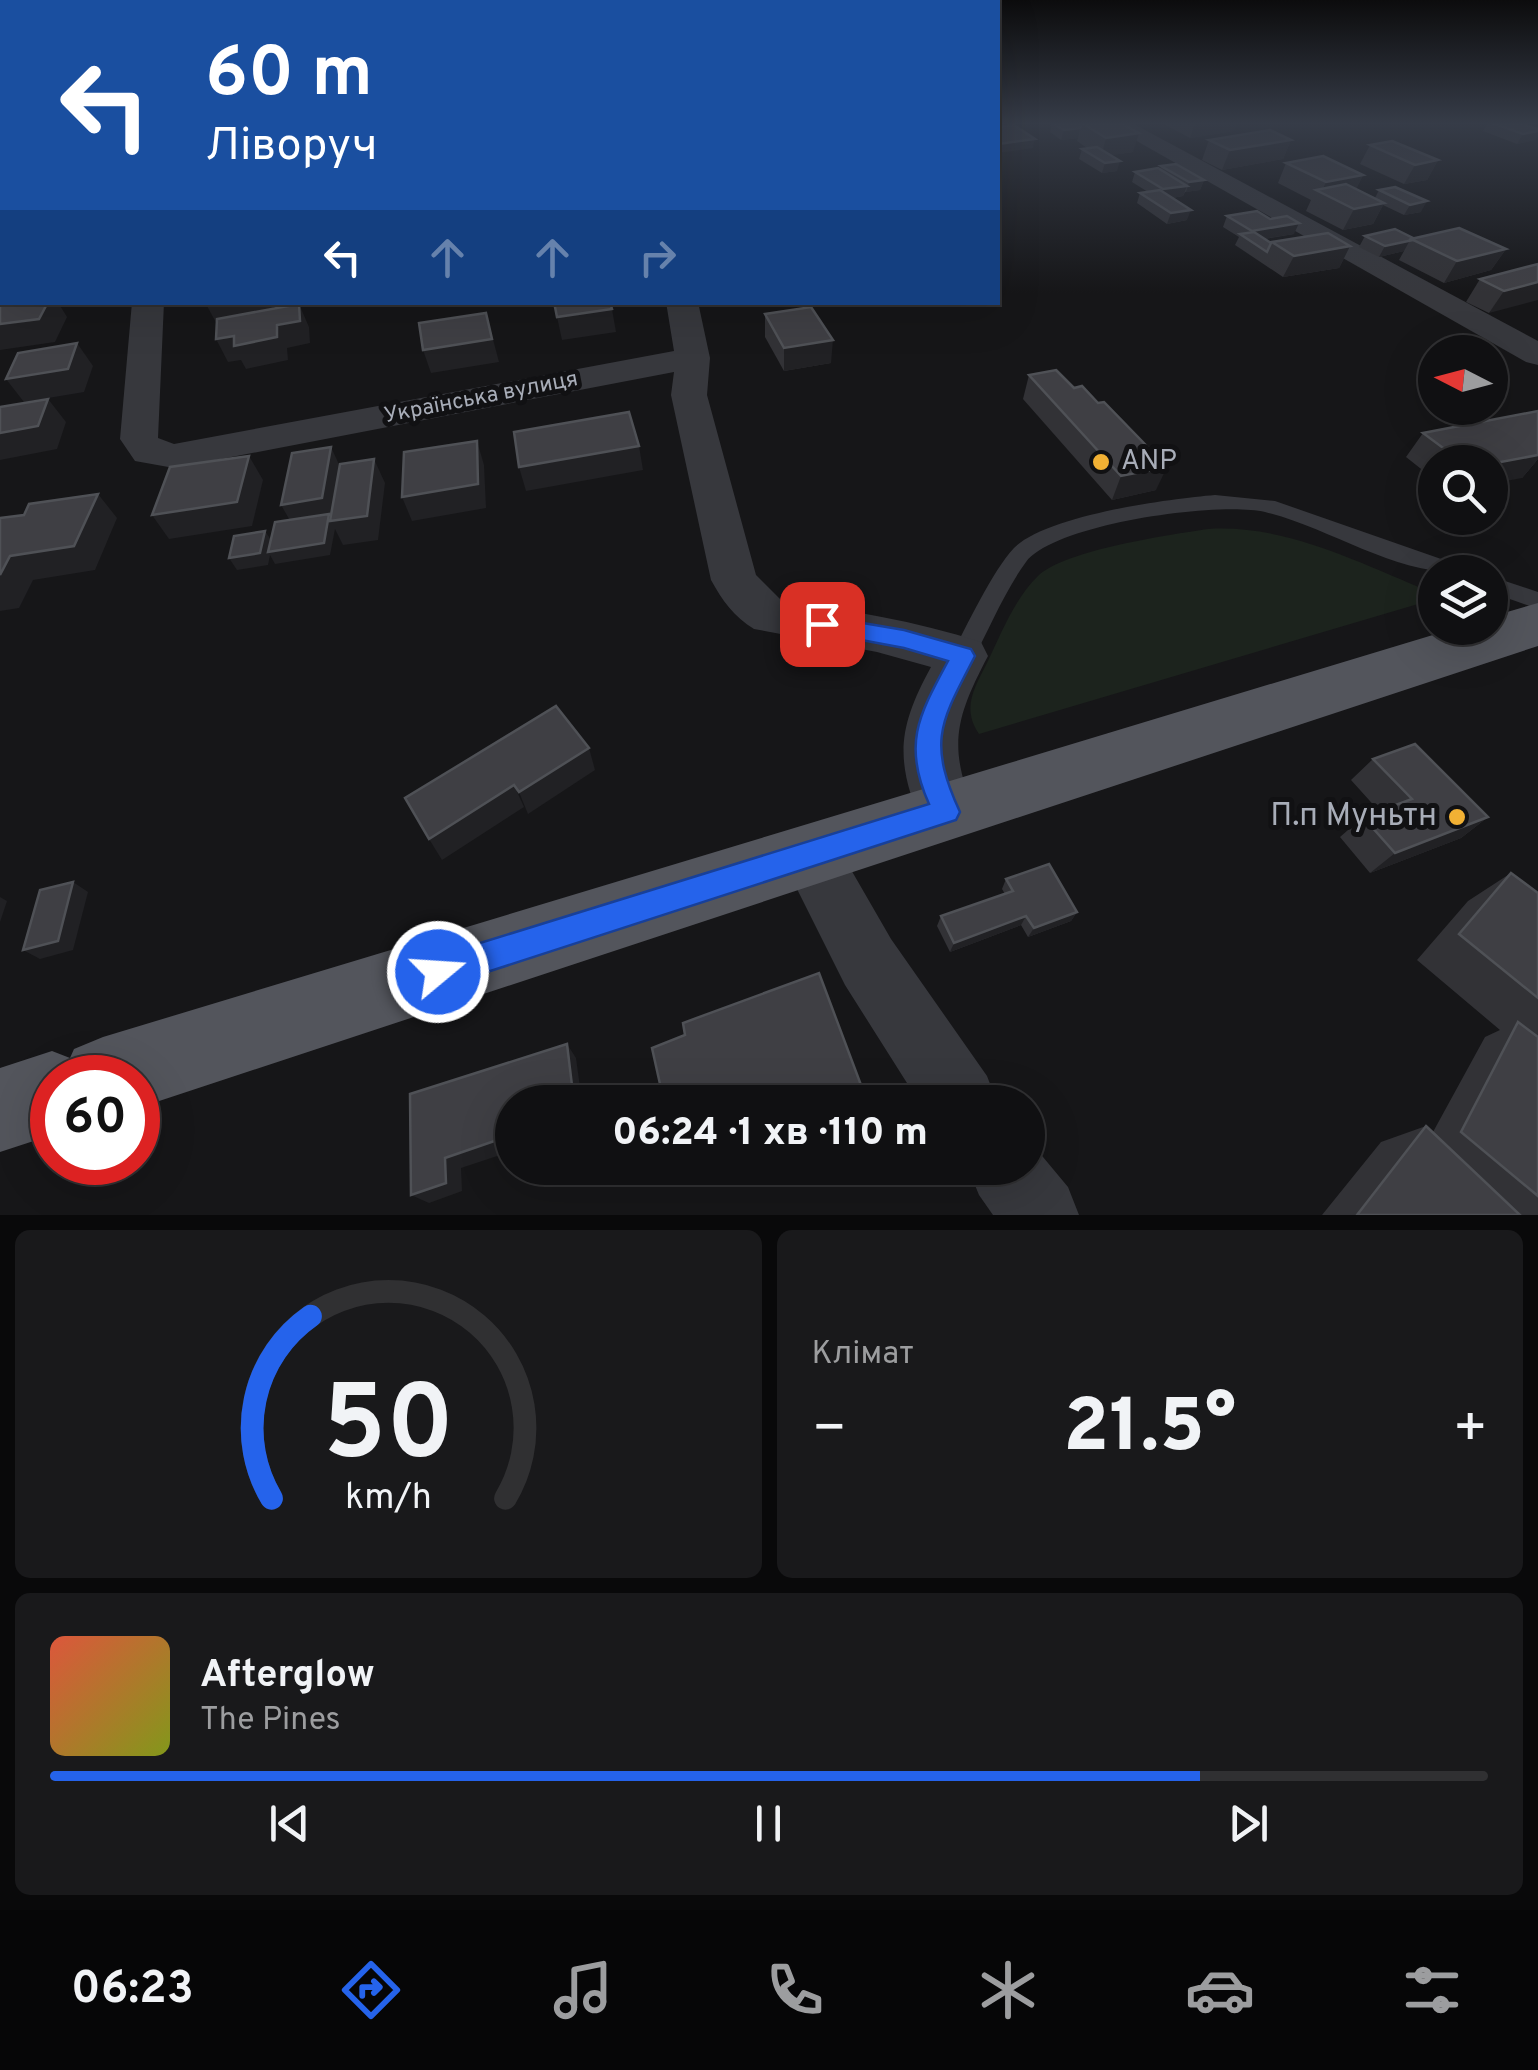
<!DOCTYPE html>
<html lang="uk">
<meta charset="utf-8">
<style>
body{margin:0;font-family:Overpass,sans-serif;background:#19191b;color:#f1f3f6;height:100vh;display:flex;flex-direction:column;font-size:38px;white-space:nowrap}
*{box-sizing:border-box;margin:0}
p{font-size:32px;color:#9c9d9f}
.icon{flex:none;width:55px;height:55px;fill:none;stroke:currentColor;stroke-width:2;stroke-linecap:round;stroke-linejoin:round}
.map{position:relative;height:1215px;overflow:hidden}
.panel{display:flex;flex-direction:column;gap:15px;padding:15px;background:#09090a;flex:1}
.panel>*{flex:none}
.banner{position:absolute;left:0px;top:0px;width:1000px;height:305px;box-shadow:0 10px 40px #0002,0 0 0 2px #303032;background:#1a4fa0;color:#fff;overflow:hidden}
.needle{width:65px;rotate:276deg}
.tools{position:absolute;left:1418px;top:335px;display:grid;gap:20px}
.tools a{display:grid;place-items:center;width:90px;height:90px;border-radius:50%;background:#101012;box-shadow:0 10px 40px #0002,0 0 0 2px #303032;font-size:50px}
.speed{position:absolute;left:30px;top:1055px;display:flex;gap:20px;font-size:50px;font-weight:700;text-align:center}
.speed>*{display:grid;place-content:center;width:130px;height:130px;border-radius:50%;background:#101012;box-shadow:0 10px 40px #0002,0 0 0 2px #303032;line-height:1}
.speed .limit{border:15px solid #d22;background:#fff;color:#111}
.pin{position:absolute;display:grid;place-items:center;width:85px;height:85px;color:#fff;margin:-42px;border-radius:20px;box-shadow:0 5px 15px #0006}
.me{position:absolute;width:110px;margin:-55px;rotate:72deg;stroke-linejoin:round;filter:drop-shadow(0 0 8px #0008)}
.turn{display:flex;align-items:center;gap:35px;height:210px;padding:0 40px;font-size:45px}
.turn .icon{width:130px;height:130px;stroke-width:2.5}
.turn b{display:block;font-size:70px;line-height:85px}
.lanes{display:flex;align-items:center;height:95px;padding:0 40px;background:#0003;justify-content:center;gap:50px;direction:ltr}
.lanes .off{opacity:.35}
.big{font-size:75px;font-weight:800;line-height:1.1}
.panel .tile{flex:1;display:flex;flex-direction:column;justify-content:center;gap:15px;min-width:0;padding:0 35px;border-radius:15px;background:#19191b}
.panel .dial{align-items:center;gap:0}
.dial svg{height:260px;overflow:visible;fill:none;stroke:#303032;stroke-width:7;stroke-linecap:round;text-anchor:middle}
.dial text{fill:#f1f3f6;stroke:none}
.song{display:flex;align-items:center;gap:30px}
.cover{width:120px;height:120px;border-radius:15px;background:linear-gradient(135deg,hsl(10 70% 55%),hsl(70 70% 35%))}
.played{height:10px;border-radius:5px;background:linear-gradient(90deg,#2563eb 80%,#303032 80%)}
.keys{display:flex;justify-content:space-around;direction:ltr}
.heat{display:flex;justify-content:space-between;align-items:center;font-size:55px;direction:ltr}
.panel .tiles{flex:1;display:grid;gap:15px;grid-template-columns:1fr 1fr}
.tile:last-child{grid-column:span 2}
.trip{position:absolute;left:495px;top:1085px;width:550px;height:100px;border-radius:50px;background:#101012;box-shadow:0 10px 40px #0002,0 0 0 2px #303032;font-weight:800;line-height:100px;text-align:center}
.menu{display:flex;height:160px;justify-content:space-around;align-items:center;background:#060607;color:#9c9d9f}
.menu .icon{width:70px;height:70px}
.menu .current{color:#2563eb}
.menu b{font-size:45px;color:#f1f3f6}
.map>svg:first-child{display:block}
.green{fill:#1c231d}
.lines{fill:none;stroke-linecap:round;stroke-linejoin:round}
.lane{fill:#37383d;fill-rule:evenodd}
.street{fill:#37383d;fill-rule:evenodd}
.primary{fill:#53555c;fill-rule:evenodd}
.wall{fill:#323236}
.shaded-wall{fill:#212124}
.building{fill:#3f3f44;stroke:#4f5156;stroke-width:2.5}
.route{fill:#2563eb;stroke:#184099;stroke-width:2.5}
.poi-dot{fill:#f2b134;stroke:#111113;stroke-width:4}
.labels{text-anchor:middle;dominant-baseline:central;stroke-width:10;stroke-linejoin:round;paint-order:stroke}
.far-street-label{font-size:22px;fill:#a8adb8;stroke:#111113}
.poi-label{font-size:28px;fill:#a8adb8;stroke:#111113;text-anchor:start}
.near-poi-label{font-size:32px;fill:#a8adb8;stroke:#111113;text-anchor:end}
</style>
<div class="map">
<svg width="1538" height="1215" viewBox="0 0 1538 1215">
<rect width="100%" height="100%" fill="#161618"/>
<!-- green -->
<path class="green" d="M1208,529C1286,524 1359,563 1429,591L1435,594V599L979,734C961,708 975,687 987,663C1001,634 1015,598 1038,576C1065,550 1168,535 1208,529Z"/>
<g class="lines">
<!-- lane -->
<g class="lane">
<path d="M1215,495L1275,501L1464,567L1467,572C1398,577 1331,528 1265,512C1218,501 1054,524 1026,562C1004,592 989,630 971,663H955L951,656C966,627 993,570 1014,548C1047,515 1168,499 1215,495Z"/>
<polygon points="1490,576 1538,592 1538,609 1490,592"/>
</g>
<!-- street -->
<g class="street">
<polygon points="1105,123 1132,123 1538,341 1538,365 1526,362"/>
<path d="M132,302H164L158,438L174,444L674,351L666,302H698L710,358L707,395L756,575L781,600C849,610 915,621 981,642L988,656C956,717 947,746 975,812L967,831L946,838L925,831C895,763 896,731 931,667L877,652L754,629C734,617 722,600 711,580L671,395L674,372L174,468L135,461L120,439Z"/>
<polygon points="810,827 831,835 891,939 987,1076 997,1102 919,1102 845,985 780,855 789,835"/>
<polygon points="1028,1139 1068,1187 1079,1215 993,1215 979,1195 968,1168 1028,1168"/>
</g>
<!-- primary -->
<polygon class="primary" points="1538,603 1538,646 138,1108 138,1078 52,1078 52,1135 0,1152 0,1068 52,1051 70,1058 74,1049 103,1037 1456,628 1490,628 1490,617"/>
</g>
<!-- wall -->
<g class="wall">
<polygon points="1052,123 1120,123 1133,152 1111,155 1117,171 1102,173 1079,159 1082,149 1087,148 1077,141 1078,138 1061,140 1050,132"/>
<polygon points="1162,123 1237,123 1234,131 1190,138"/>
<polygon points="1488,123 1519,123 1538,129 1538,136 1535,140 1517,144 1483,131"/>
<polygon points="1209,140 1291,140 1283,159 1222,170 1202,160"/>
<polygon points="1370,145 1438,160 1427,180 1404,184 1360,164"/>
<polygon points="1286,163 1363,175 1356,189 1375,198 1379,190 1395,187 1421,212 1404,215 1383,205 1373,224 1343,230 1306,211 1311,200 1278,183"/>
<polygon points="1161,166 1204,180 1200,190 1185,192 1183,196 1172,198 1187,220 1167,224 1137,203 1140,193 1148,192 1132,182 1135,172 1160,169"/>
<polygon points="1227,216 1294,234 1264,239 1271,243 1272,242 1350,246 1339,268 1283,277 1235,245 1239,237 1223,227"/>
<polygon points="1365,236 1413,238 1506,249 1491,270 1444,283 1399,260 1404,251 1379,257 1359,247"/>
<polygon points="1538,264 1489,313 1466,302 1480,279"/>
<polygon points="765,314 831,363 784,371 765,337"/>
<polygon points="1029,375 1156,490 1112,500 1023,399"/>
<polygon points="1538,411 1538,459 1522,478 1490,462 1435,462 1435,480 1406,457 1423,433"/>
<polygon points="1373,759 1488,817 1461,838 1370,873 1340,837 1363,817 1379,811 1351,780"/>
<polygon points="1511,873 1538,893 1538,1215 1322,1215 1381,1142 1426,1126 1433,1132 1485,1037 1500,1030 1417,960 1468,901"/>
<polygon points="1006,879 1077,912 1071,921 1028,937 1021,925 950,952 937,926 941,916 1005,894 1002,889"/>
</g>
<!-- shaded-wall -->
<g class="shaded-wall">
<polygon points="1195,123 1237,123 1234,131 1190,138"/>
<polygon points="1080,128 1078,138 1061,140 1064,130"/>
<polygon points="1538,131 1538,136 1535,140 1517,144 1523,134"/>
<polygon points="1139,133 1133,152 1101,157 1106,138"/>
<polygon points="1035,139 1033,148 998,153 998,144"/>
<polygon points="1291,140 1283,159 1222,170 1230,150"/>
<polygon points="1438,160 1427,180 1404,184 1415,165"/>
<polygon points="1120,161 1117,171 1102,173 1105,163"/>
<polygon points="1363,175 1353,195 1321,193 1326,182"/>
<polygon points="1204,180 1200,190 1186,192 1189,182"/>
<polygon points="1187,186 1183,196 1160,200 1163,189"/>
<polygon points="1427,201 1421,212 1404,215 1410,205"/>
<polygon points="1384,203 1373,224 1343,230 1354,209"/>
<polygon points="1191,210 1187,220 1167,224 1171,213"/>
<polygon points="1299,223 1294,234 1250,241 1248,240 1252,231"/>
<polygon points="1410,240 1404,251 1379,257 1385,246"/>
<polygon points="1350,246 1339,268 1283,277 1294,256"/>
<polygon points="1506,249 1491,270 1444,283 1457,261"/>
<polygon points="1538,282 1538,300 1489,313 1504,291"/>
<polygon points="48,302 74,302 59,304 67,317 55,342 0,350 0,324"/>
<polygon points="224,302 273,302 273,318 219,328 207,306"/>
<polygon points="299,304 309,327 310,343 287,348 288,360 246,369 241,360 228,362 216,339 277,325"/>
<polygon points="612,309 616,332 562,340 557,317"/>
<polygon points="486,313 499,362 431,373 423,350"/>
<polygon points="833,340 831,363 784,371 784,348"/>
<polygon points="77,343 93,366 84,392 24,402 6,379"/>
<polygon points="48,399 66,422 57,449 0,460 0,433"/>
<polygon points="477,441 484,465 486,508 412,521 402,497"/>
<polygon points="639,446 643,470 526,491 519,467"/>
<polygon points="331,447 342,471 374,459 385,483 378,540 343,545 335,529 330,555 275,564 270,555 268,565 237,570 229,558 265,531 273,543 295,529 281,505"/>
<polygon points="1538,455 1538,459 1522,478 1490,484 1490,464"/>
<polygon points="249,456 263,480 252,526 169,539 152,515"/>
<polygon points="1167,467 1156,490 1112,500 1121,476"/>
<polygon points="98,494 117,518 95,570 33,580 19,608 0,611 0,575 10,556"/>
<polygon points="589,748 595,770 528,814 519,792"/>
<polygon points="514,785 524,807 442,860 429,839"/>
<polygon points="1488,817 1461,838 1370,873 1395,853"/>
<polygon points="73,882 88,892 73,950 40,959 23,950"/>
<polygon points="0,897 7,901 0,922"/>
<polygon points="1077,912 1071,921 1028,937 1034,928"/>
<polygon points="1026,916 1021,925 950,952 954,943"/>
<polygon points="567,1044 576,1058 582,1102 574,1102"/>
<polygon points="861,1085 855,1102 817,1102"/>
<polygon points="512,1135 512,1151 461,1168 462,1191 429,1203 411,1195 445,1158"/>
<polygon points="681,1168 698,1168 683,1173"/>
</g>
<!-- building -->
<g class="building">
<polygon points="1052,123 1082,123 1080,128 1064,130"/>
<polygon points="1082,123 1120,123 1139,133 1106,138"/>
<polygon points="1492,123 1519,123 1538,129 1538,131 1523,134"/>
<polygon points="1014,125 1035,139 998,144 998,127"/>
<polygon points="1270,130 1291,140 1230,150 1209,140"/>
<polygon points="1392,141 1438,160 1415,165 1370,145"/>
<polygon points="1097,147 1120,161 1105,163 1082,149"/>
<polygon points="1323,156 1363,175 1326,182 1286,163"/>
<polygon points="1176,164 1204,180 1189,182 1161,166"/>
<polygon points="1158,168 1187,186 1163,189 1135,172"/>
<polygon points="1346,184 1384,203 1354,209 1316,190"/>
<polygon points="1395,187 1427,201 1410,205 1379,190"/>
<polygon points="1160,190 1191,210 1171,213 1140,193"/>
<polygon points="1257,211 1270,219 1287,216 1299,223 1252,231 1227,216"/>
<polygon points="1459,228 1506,249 1457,261 1411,239"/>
<polygon points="1395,229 1413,238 1411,239 1413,240 1385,246 1365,236"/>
<polygon points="1254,232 1271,243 1267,252 1240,234"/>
<polygon points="1328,233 1350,246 1294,256 1272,242"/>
<polygon points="1538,264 1538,282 1504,291 1480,279"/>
<polygon points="0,301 2,301 2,302 48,302 39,319 0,324"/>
<polygon points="554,302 610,302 612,309 557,317"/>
<polygon points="299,304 300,321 277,325 277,337 234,346 234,336 216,339 217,319"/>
<polygon points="811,307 833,340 784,348 765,314"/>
<polygon points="486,313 492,339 423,350 419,323"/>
<polygon points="77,343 68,369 6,379 18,353"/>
<polygon points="1056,370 1074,388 1082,386 1098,403 1104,402 1167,467 1121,476 1029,375"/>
<polygon points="48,399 38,426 0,433 0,407"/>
<polygon points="1538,411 1538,455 1490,464 1490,462 1462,462 1423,433"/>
<polygon points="629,412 639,446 519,467 514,432"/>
<polygon points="477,441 478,484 402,497 404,452"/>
<polygon points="331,447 322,498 281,505 292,453"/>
<polygon points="249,456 237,502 152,515 170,467"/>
<polygon points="374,459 367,516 330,521 340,464"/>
<polygon points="98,494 74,546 10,556 0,575 0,518 24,515 29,504"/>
<polygon points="329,514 324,543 268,552 275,522"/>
<polygon points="265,531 260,553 229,558 234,536"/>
<polygon points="556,706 589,748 519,792 514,785 429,839 405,798"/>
<polygon points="1415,744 1488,817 1395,853 1363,817 1412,799 1373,759"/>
<polygon points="1049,864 1077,912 1034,928 1026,916 954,943 941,916 1013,891 1006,879"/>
<polygon points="1511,873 1538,893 1538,998 1459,934"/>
<polygon points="73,882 58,941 23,950 40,890"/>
<polygon points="819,973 861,1085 817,1102 664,1102 652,1048 685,1035 683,1023"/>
<polygon points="1518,1022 1538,1037 1538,1196 1461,1132"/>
<polygon points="567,1044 574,1102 512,1102 512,1135 445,1158 446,1183 411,1195 410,1094"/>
<polygon points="1426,1126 1520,1215 1357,1215"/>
</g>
<!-- sky -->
<linearGradient id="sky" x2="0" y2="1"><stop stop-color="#0c0c0d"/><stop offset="0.42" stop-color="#363c48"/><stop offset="1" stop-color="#363c48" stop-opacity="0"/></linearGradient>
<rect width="1538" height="293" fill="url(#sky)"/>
<!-- route -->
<path class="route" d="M822,616L904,630L971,649L975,656C941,722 927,740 960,812L956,820L438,988L427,983L422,972L427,961L438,956L929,804C902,744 919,715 948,661L904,648L813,631L810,624Z"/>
<!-- markers -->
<g class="poi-dot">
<circle cx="1101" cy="462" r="10"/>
<circle cx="1457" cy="817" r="10"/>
</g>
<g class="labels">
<!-- far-street labels -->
<g class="far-street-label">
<text transform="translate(481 398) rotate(-11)">Українська вулиця</text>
</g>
<!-- poi labels -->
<g class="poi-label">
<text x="1121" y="462">ANP</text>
</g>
<!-- near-poi labels -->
<g class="near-poi-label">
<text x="1437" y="817">П.п Муньтн</text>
</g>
</g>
</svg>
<div class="tools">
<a><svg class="needle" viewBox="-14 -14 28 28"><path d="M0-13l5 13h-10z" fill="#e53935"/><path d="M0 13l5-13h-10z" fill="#9c9d9f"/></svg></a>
<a><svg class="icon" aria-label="search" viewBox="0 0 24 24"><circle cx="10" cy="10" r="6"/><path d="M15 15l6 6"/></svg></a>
<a><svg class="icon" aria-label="layers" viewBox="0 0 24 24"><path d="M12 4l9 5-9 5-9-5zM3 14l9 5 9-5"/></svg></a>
</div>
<div class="speed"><div class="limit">60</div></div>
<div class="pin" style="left:822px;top:624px;background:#d93025"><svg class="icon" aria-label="arrive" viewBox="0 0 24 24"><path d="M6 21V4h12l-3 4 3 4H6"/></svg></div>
<svg class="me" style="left:438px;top:972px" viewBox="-20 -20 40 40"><circle r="17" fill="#2563eb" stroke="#fff" stroke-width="3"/><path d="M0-11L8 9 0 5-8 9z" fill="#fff"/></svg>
<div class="trip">06:24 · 1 хв · 110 m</div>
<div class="banner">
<div class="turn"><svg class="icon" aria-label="left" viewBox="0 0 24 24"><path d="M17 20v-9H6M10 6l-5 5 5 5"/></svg><div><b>60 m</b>Ліворуч</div></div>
<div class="lanes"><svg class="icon" aria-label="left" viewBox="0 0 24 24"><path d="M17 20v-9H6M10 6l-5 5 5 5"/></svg><svg class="icon off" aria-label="ahead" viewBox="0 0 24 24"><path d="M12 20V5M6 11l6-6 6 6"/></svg><svg class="icon off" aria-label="ahead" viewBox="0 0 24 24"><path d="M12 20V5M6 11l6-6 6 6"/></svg><svg class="icon off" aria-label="right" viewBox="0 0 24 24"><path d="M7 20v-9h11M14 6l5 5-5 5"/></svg></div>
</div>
</div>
<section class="panel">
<div class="tiles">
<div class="tile dial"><svg viewBox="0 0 100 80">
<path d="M14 69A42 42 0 1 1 86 69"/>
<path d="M14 69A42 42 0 0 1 26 13" stroke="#2563eb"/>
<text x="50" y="56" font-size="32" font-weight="700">50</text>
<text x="50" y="72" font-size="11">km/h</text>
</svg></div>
<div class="tile"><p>Клімат</p>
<div class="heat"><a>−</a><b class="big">21.5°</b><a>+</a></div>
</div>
<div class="tile">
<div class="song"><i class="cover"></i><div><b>Afterglow</b><p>The Pines</p></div></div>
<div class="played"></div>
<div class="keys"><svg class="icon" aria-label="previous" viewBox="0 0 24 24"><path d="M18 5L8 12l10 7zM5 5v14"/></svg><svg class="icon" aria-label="pause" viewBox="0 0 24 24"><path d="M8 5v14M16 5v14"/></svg><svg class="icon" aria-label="next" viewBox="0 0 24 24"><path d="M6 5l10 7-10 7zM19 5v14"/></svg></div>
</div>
</div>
</section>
<nav class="menu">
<b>06:23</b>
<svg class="icon current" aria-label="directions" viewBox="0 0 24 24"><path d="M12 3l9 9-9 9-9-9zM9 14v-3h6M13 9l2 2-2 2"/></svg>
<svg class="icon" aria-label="music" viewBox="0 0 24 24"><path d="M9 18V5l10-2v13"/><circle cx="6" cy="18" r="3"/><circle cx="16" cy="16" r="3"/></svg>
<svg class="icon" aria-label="phone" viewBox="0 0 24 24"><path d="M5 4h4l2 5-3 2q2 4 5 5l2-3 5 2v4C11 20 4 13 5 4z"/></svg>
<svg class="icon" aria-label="climate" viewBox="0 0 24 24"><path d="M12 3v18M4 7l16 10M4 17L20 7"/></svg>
<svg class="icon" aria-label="car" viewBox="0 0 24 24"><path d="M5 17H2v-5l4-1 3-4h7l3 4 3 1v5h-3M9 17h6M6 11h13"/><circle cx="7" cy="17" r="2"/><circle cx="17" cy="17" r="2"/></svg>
<svg class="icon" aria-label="filters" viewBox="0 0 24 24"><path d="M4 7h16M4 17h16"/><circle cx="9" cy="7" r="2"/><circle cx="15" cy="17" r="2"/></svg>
</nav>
